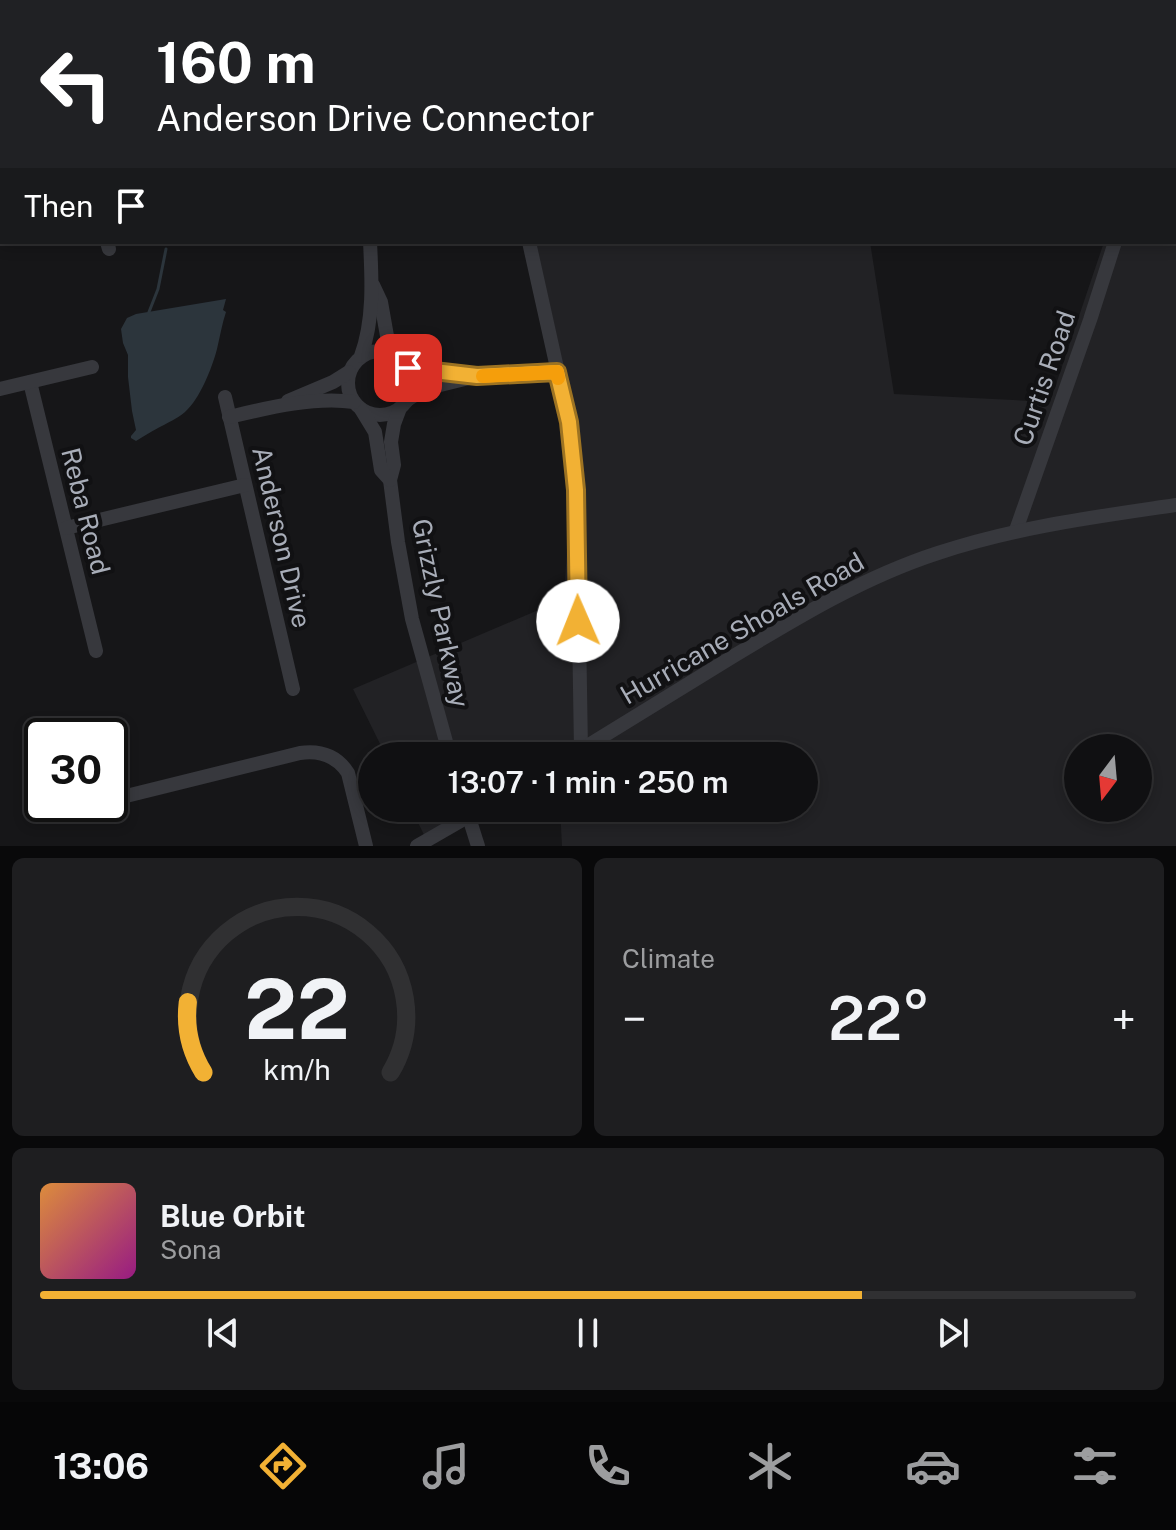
<!DOCTYPE html>
<meta charset="utf-8">
<style>
body{margin:0;font-family:"Public Sans",sans-serif;background:#1e1e20;color:#f1f3f6;height:100vh;display:flex;flex-direction:column;font-size:30px;white-space:nowrap}
*{box-sizing:border-box;margin:0}
p{font-size:26px;color:#9c9d9f}
.icon{flex:none;width:44px;height:44px;fill:none;stroke:currentColor;stroke-width:2;stroke-linecap:round;stroke-linejoin:round}
.map{position:relative;height:846px;overflow:hidden}
.sheet{display:flex;flex-direction:column;gap:12px;padding:12px;background:#09090a;flex:1}
.sheet>*{flex:none}
.banner{position:absolute;left:0px;top:0px;width:1176px;height:244px;box-shadow:0 4px 12px #0003,0 0 0 2px #303032;background:#202124;color:#fff;overflow:hidden}
.needle{width:52px;rotate:196deg}
.buttons{position:absolute;left:1064px;top:734px;display:grid;gap:16px}
.buttons a{display:grid;place-items:center;width:88px;height:88px;border-radius:50%;background:#101012;box-shadow:0 4px 12px #0003,0 0 0 2px #303032;font-size:40px}
.speed{position:absolute;left:24px;top:718px;display:flex;gap:16px;font-size:40px;font-weight:700;text-align:center}
.speed>*{display:grid;place-content:center;width:104px;height:104px;border-radius:50%;background:#101012;box-shadow:0 4px 12px #0003,0 0 0 2px #303032;line-height:1}
.speed .limit{border:4px solid #111;border-radius:12px;background:#fff;color:#111}
.pin{position:absolute;display:grid;place-items:center;width:68px;height:68px;color:#fff;margin:-34px;border-radius:16px;box-shadow:0 4px 12px #0006}
.me{position:absolute;width:88px;margin:-44px;rotate:359deg;stroke-linejoin:round;filter:drop-shadow(0 0 6px #0008)}
.turn{display:flex;align-items:center;gap:28px;height:168px;padding:0 24px;font-size:36px}
.turn .icon{width:104px;height:104px;stroke-width:2.5}
.turn b{display:block;font-size:56px;line-height:68px}
.then{display:flex;align-items:center;height:76px;padding:0 24px;background:#0003;gap:16px;font-size:30px}
.big{font-size:60px;font-weight:600;line-height:1.1}
.sheet .tile{flex:1;display:flex;flex-direction:column;justify-content:center;gap:12px;min-width:0;padding:0 28px;border-radius:12px;background:#1e1e20}
.sheet .dial{align-items:center;gap:0}
.dial svg{height:208px;overflow:visible;fill:none;stroke:#303032;stroke-width:7;stroke-linecap:round;text-anchor:middle}
.dial text{fill:#f1f3f6;stroke:none}
.song{display:flex;align-items:center;gap:24px}
.cover{width:96px;height:96px;border-radius:12px;background:linear-gradient(135deg,hsl(30 70% 55%),hsl(310 70% 35%))}
.played{height:8px;border-radius:4px;background:linear-gradient(90deg,#f2b134 75%,#303032 75%)}
.keys{display:flex;justify-content:space-around;direction:ltr}
.heat{display:flex;justify-content:space-between;align-items:center;font-size:44px;direction:ltr}
.sheet .tiles{flex:1;display:grid;gap:12px;grid-template-columns:1fr 1fr}
.tile:last-child{grid-column:span 2}
.trip{position:absolute;left:358px;top:742px;width:460px;height:80px;border-radius:40px;background:#101012;box-shadow:0 4px 12px #0003,0 0 0 2px #303032;font-weight:600;line-height:80px;text-align:center}
.dock{display:flex;height:128px;justify-content:space-around;align-items:center;background:#060607;color:#9c9d9f}
.dock .icon{width:56px;height:56px}
.dock .active{color:#f2b134}
.dock b{font-size:36px;color:#f1f3f6}
.map>svg:first-child{display:block}
.built{fill:#222225;fill-rule:evenodd}
.water{fill:#2c353c}
.lines{fill:none;stroke-linecap:round;stroke-linejoin:round}
.stream{stroke:#2c353c;stroke-width:3}
.minor{stroke:#37383d;stroke-width:14}
.route-casing{stroke:#9d7322;stroke-width:20}
.route{stroke:#f2b134;stroke-width:14}
.slow{stroke:#f59e0b;stroke-width:14}
.labels{text-anchor:middle;dominant-baseline:central;stroke-width:8;stroke-linejoin:round;paint-order:stroke}
.street-label{font-size:26px;fill:#a8adb8;stroke:#111113}
</style>
<div class="map">
<svg width="1176" height="846" viewBox="0 0 1176 846">
<rect width="100%" height="100%" fill="#161618"/>
<!-- built -->
<g class="built">
<path d="M1174,201H1176V846H562L560,808H804V756H386L353,689L564,599L571,482L534,242H870L894,394L1050,402L1104,242H1174ZM1078,748H1138V808H1078Z"/>
<polygon points="411,808 478,808 429,845"/>
</g>
<!-- water -->
<path class="water" d="M226,299L223,310L226,312C222,324 220,336 217,349C212,368 200,399 185,412C177,419 167,423 158,428C150,432 143,437 136,441L131,438V436L136,430L132,411L128,377V355L123,343L121,329L127,318L136,314Z"/>
<g class="lines">
<!-- stream -->
<polyline class="stream" points="149,312 158,289 166,249"/>
<!-- minor -->
<g class="minor">
<polyline points="46,0 46,2"/>
<polyline points="356,0 356,2"/>
<polyline points="73,2 78,0"/>
<polyline points="532,2 533,0"/>
<polyline points="756,2 756,0"/>
<polyline points="840,2 841,0"/>
<polyline points="978,2 978,0"/>
<polyline points="0,18 2,18"/>
<polyline points="1174,70 1176,65"/>
<polyline points="1174,113 1176,113"/>
<polyline points="0,209 2,209"/>
<polyline points="107,242 109,249"/>
<polyline points="529,242 569,422 577,502 581,750"/>
<polyline points="373,285 381,302 387,336 401,358"/>
<circle cx="380" cy="383" r="32"/>
<path d="M361,356C374,320 372,280 370,242"/>
<polyline points="408,368 469,375"/>
<polyline points="30,382 96,651"/>
<polyline points="0,389 92,367"/>
<polyline points="225,397 293,689"/>
<polyline points="407,400 424,389 477,376 557,372"/>
<polyline points="288,401 333,382 349,372"/>
<polyline points="400,408 394,424 391,442 394,465 390,480 398,542 412,619 450,756"/>
<polyline points="361,409 375,432 381,470 390,480"/>
<path d="M229,417C267,408 315,396 354,402"/>
<polyline points="66,528 245,485"/>
<polyline points="1016,530 1090,320 1115,242"/>
<path d="M571,756C625,723 679,690 732,657C798,617 864,577 938,553C1016,527 1095,517 1176,505"/>
<path d="M110,800L300,753C321,750 337,756 348,773L366,846"/>
<polyline points="46,805 66,811 93,804"/>
<polyline points="466,808 478,846"/>
<polyline points="417,846 483,808"/>
</g>
</g>
<g class="lines">
<!-- route casing -->
<g class="route-casing">
<polyline id="route" points="408,368 477,376 557,372 569,422 576,490 578,621"/>
</g>
<!-- route -->
<use href="#route" class="route"/>
<!-- slow -->
<polyline class="slow" points="483,376 557,372 558,378"/>
</g>
<g class="labels">
<!-- street labels -->
<g class="street-label">
<text transform="translate(1044 378) rotate(-71)">Curtis Road</text>
<text transform="translate(86 511) rotate(76)">Reba Road</text>
<text transform="translate(282 537) rotate(77)">Anderson Drive</text>
<text transform="translate(441 613) rotate(78)">Grizzly Parkway</text>
<text transform="translate(742 628) rotate(-30)">Hurricane Shoals Road</text>
</g>
</g>
</svg>
<div class="buttons">
<a><svg class="needle" viewBox="-14 -14 28 28"><path d="M0-13l5 13h-10z" fill="#e53935"/><path d="M0 13l5-13h-10z" fill="#9c9d9f"/></svg></a>
</div>
<div class="speed"><div class="limit">30</div></div>
<div class="pin" style="left:408px;top:368px;background:#d93025"><svg class="icon" aria-label="arrive" viewBox="0 0 24 24"><path d="M6 21V4h12l-3 4 3 4H6"/></svg></div>
<svg class="me" style="left:578px;top:621px" viewBox="-20 -20 40 40"><circle r="19" fill="#fff"/><path d="M0-13L10 11 0 6-10 11z" fill="#f2b134"/></svg>
<div class="trip">13:07 · 1 min · 250 m</div>
<div class="banner">
<div class="turn"><svg class="icon" aria-label="left" viewBox="0 0 24 24"><path d="M17 20v-9H6M10 6l-5 5 5 5"/></svg><div><b>160 m</b>Anderson Drive Connector</div></div>
<div class="then">Then<svg class="icon" aria-label="arrive" viewBox="0 0 24 24"><path d="M6 21V4h12l-3 4 3 4H6"/></svg></div>
</div>
</div>
<section class="sheet">
<div class="tiles">
<div class="tile dial"><svg viewBox="0 0 100 80">
<path d="M14 69A42 42 0 1 1 86 69"/>
<path d="M14 69A42 42 0 0 1 8 42" stroke="#f2b134"/>
<text x="50" y="56" font-size="32" font-weight="700">22</text>
<text x="50" y="72" font-size="11">km/h</text>
</svg></div>
<div class="tile"><p>Climate</p>
<div class="heat"><a>−</a><b class="big">22°</b><a>+</a></div>
</div>
<div class="tile">
<div class="song"><i class="cover"></i><div><b>Blue Orbit</b><p>Sona</p></div></div>
<div class="played"></div>
<div class="keys"><svg class="icon" aria-label="previous" viewBox="0 0 24 24"><path d="M18 5L8 12l10 7zM5 5v14"/></svg><svg class="icon" aria-label="pause" viewBox="0 0 24 24"><path d="M8 5v14M16 5v14"/></svg><svg class="icon" aria-label="next" viewBox="0 0 24 24"><path d="M6 5l10 7-10 7zM19 5v14"/></svg></div>
</div>
</div>
</section>
<nav class="dock">
<b>13:06</b>
<svg class="icon active" aria-label="directions" viewBox="0 0 24 24"><path d="M12 3l9 9-9 9-9-9zM9 14v-3h6M13 9l2 2-2 2"/></svg>
<svg class="icon" aria-label="music" viewBox="0 0 24 24"><path d="M9 18V5l10-2v13"/><circle cx="6" cy="18" r="3"/><circle cx="16" cy="16" r="3"/></svg>
<svg class="icon" aria-label="phone" viewBox="0 0 24 24"><path d="M5 4h4l2 5-3 2q2 4 5 5l2-3 5 2v4C11 20 4 13 5 4z"/></svg>
<svg class="icon" aria-label="climate" viewBox="0 0 24 24"><path d="M12 3v18M4 7l16 10M4 17L20 7"/></svg>
<svg class="icon" aria-label="car" viewBox="0 0 24 24"><path d="M5 17H2v-5l4-1 3-4h7l3 4 3 1v5h-3M9 17h6M6 11h13"/><circle cx="7" cy="17" r="2"/><circle cx="17" cy="17" r="2"/></svg>
<svg class="icon" aria-label="filters" viewBox="0 0 24 24"><path d="M4 7h16M4 17h16"/><circle cx="9" cy="7" r="2"/><circle cx="15" cy="17" r="2"/></svg>
</nav>
